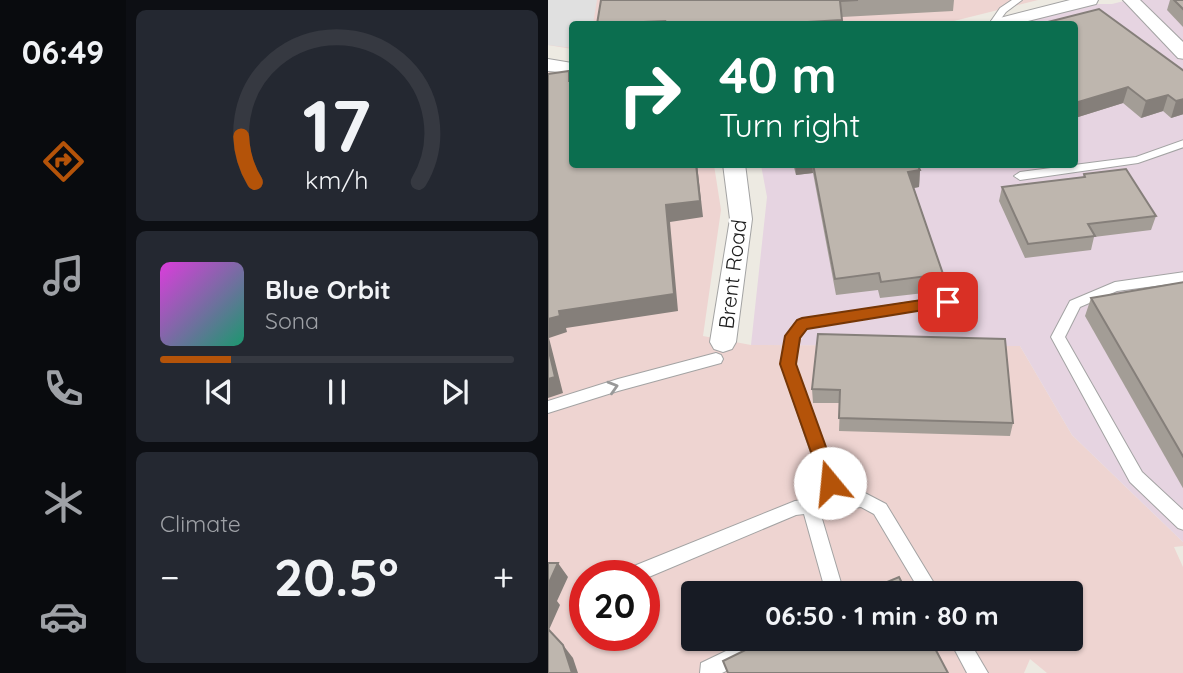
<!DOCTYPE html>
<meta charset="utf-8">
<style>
body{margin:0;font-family:Quicksand,sans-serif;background:#242831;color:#f1f3f6;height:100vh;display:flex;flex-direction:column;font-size:26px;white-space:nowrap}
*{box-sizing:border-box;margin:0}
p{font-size:23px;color:#9ea1a6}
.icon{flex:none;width:38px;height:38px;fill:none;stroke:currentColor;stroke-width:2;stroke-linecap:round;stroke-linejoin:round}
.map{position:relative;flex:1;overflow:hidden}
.drawer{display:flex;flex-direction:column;gap:10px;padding:10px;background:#0d0f14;width:422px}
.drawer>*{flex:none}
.top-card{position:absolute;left:21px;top:21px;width:509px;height:147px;border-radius:7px;box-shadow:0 2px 5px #0004;background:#0b6e4f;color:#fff;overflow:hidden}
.speed{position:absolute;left:21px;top:560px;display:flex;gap:14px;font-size:35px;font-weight:700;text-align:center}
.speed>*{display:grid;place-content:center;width:91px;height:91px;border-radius:50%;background:#171b24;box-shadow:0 2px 5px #0004;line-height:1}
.speed .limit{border:10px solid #d22;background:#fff;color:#111}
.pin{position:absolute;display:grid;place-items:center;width:60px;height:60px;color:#fff;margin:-30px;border-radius:14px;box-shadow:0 4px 10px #0006}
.me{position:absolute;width:77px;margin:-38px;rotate:343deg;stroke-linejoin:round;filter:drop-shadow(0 0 5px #0008)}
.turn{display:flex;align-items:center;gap:24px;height:147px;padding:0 35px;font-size:32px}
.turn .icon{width:91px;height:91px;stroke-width:2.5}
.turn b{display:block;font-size:49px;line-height:60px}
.big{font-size:52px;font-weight:700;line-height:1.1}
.drawer .widget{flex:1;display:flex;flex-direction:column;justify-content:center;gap:10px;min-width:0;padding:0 24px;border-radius:10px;background:#242831}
.drawer .dial{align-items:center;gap:0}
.dial svg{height:182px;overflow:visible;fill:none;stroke:#363941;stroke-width:7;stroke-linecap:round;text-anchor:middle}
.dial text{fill:#f1f3f6;stroke:none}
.song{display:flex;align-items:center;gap:21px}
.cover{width:84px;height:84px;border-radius:10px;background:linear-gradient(135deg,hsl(300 70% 55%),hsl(160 70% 35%))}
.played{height:7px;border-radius:4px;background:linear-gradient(90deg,#b45309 20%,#363941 20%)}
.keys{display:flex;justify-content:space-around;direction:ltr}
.heat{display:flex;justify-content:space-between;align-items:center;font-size:38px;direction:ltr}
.trip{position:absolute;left:133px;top:581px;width:402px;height:70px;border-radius:7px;background:#171b24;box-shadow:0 2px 5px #0004;font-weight:700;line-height:70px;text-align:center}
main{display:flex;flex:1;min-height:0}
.dock{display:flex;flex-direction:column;width:126px;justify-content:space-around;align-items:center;background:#090b0e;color:#9ea1a6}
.dock .icon{width:49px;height:49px}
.dock .current{color:#b45309}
.dock b{font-size:32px;color:#f1f3f6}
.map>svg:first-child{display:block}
.commercial{fill:#eed4d1;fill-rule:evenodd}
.industrial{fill:#e6d4e1}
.parking{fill:#e0e0e0}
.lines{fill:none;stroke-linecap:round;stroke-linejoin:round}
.lane-casing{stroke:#a3a3a3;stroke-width:2}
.street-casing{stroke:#a3a3a3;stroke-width:2}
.lane{fill:#fff;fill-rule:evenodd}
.street{fill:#fff;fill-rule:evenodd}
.wall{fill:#a39d96}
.shaded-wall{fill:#857f7a}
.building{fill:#beb6ae;stroke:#857f7a;stroke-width:2}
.oneway{stroke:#999}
.route{fill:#b45309;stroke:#753606;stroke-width:2}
.labels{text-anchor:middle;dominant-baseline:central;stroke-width:5;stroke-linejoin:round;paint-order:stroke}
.street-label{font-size:21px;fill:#1c1c1c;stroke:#fff}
</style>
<main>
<nav class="dock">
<b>06:49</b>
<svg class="icon current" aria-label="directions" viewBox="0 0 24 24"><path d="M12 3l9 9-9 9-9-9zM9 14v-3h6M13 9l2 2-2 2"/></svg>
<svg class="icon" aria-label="music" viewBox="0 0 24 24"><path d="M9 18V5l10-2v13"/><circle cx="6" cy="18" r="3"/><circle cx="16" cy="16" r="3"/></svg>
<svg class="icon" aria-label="phone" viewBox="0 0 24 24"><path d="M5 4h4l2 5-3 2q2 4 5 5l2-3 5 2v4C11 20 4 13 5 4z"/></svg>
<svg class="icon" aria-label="climate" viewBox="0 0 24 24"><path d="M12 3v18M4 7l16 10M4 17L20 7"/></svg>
<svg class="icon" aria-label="car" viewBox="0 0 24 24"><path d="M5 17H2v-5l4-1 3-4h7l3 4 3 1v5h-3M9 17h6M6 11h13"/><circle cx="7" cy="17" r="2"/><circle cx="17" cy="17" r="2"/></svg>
</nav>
<section class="drawer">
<div class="widget dial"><svg viewBox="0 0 100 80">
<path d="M14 69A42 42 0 1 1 86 69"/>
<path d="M14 69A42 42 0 0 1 8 49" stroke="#b45309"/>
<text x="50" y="56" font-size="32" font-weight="700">17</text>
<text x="50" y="72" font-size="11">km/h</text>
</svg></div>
<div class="widget">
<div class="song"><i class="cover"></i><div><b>Blue Orbit</b><p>Sona</p></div></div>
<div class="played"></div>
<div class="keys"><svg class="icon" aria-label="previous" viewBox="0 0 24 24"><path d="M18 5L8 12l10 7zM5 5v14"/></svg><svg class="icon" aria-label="pause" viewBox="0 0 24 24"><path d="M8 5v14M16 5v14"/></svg><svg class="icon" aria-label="next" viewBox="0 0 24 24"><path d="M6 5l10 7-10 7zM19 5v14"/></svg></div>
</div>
<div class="widget"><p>Climate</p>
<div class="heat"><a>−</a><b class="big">20.5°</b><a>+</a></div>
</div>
</section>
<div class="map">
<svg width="636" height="673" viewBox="0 0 636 673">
<rect width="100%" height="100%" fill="#edeae2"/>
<!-- commercial -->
<g class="commercial">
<polygon points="0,0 490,0 394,24 24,24 24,49 0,45"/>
<path d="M0,72L24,75V164L166,165L173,210L155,336L203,345L472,346L524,435L635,542V546L626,547L635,567V673H499L482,659L476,673H0ZM37,576H96V635H37ZM145,593H523V639H145Z"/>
</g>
<!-- industrial -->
<polygon class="industrial" points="580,0 635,0 635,542 524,435 472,346 203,345 219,197 213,165 527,164 527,24 465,24 549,4 564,4"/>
<!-- parking -->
<polygon class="parking" points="0,0 49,0 45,24 24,24 24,48 0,45"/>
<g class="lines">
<!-- lane casing -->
<g class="lane-casing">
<g id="lane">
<polygon points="464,0 474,0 458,12 449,24 441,24 452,8"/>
<polygon points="636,140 636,147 590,163 472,180 466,176 472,172 588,157"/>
<polygon points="636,272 636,282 569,291 532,307 517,337 594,472 636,511 636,530 630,528 582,482 503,337 522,301 567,282"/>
<polygon points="400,296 407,301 405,304 259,328 252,338 247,364 293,495 315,492 338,504 392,593 373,593 326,514 313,507 272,512 296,593 278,593 256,514 248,515 96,579 96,576 73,576 76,570 247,501 278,497 233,364 238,336 250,320"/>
<polygon points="168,353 173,355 175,359 173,363 70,391 0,413 0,401 70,379"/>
<polygon points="203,639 231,639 229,646 174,673 152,673 153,663"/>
<polygon points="401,639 420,639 440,673 419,673"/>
</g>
</g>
<!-- street casing -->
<g class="street-casing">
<g id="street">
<polygon points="522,0 550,0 548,4 468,24 441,24 444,20"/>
<polygon points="575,0 592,0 636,43 636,59 630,58"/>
<polygon points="0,59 24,63 24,73 0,71"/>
<polygon points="175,164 197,164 204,219 188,342 184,349 175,352 166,349 162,342 182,219"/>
</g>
</g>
<!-- lane -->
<use href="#lane" class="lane"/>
<!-- street -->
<use href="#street" class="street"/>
</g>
<!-- wall -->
<g class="wall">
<polygon points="53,0 406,0 405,11 294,17 294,24 49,24"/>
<polygon points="622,0 636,0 636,28 619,10"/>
<polygon points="527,24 636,71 636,114 623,118 615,111 593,118 575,103 527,118"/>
<polygon points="245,164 369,164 372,170 371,187 366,188 395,274 394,291 332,298 330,290 288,295 265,173 248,175"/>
<polygon points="536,174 608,216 603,230 546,237 543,250 477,258 451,201 454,187 535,178"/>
<polygon points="636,282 636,490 537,316 543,298"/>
<polygon points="270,334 465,423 462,436 291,431 292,403 265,403 264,389"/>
</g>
<!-- shaded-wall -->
<g class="shaded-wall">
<polygon points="580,87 575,103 527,118 527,103"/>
<polygon points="620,95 615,111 593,118 598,101"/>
<polygon points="636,99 636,114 623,118 628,101"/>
<polygon points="148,164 149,164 155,217 122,222 130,311 18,328 19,332 1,338 15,393 0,398 0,319 11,311 118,205"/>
<polygon points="247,164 264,164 265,173 248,175"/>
<polygon points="372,170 371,187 360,189 360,172"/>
<polygon points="10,563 20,577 9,601 12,605 0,632 0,585"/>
<polygon points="15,645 25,658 30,673 24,673"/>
</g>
<!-- building -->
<g class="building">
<polygon points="53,0 310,0 292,1 294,20 225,24 116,24 117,21 49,24"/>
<polygon points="626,0 636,0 636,10"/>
<polygon points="551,9 636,71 636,99 628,101 620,95 598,101 580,87 527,103 527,24 492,24"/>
<polygon points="21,71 21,81 24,81 24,164 148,164 152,201 118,205 126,294 11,311 12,316 0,319 0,74"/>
<polygon points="265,164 369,164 372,170 360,172 395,274 333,282 331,273 287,279"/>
<polygon points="578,169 608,216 540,224 547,236 480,244 454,187 537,177 536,174"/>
<polygon points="636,282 636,458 543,298"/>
<polygon points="270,334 457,339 465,423 291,418 292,390 264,389"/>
<polygon points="0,347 7,377 0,379"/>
<polygon points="0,563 10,563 0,585"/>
<polygon points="351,577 359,593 313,593"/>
<polygon points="0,629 15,645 24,673 0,673"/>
<polygon points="220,639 382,639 400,673 180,673 175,661"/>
</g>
<!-- one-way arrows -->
<defs><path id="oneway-chevron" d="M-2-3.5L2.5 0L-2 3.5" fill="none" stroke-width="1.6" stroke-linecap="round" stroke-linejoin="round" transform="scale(1.75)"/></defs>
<use class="oneway" href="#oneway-chevron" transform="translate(65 387) rotate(-17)"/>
<!-- route -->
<polygon class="route" points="400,296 408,302 406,305 259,329 252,338 248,364 291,483 289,489 282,491 276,489 232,364 237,336 249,320 254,318"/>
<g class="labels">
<!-- street labels -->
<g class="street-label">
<text transform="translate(184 274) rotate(-83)">Brent Road</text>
</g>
</g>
</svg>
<div class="speed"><div class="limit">20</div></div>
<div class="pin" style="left:400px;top:302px;background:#d93025"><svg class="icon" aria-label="arrive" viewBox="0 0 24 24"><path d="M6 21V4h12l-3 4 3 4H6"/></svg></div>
<svg class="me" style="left:282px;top:483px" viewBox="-20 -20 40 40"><circle r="19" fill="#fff"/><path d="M0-13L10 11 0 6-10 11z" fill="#b45309"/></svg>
<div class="trip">06:50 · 1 min · 80 m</div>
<div class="top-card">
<div class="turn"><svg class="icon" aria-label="right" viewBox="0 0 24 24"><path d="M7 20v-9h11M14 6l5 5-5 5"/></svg><div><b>40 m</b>Turn right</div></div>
</div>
</div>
</main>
